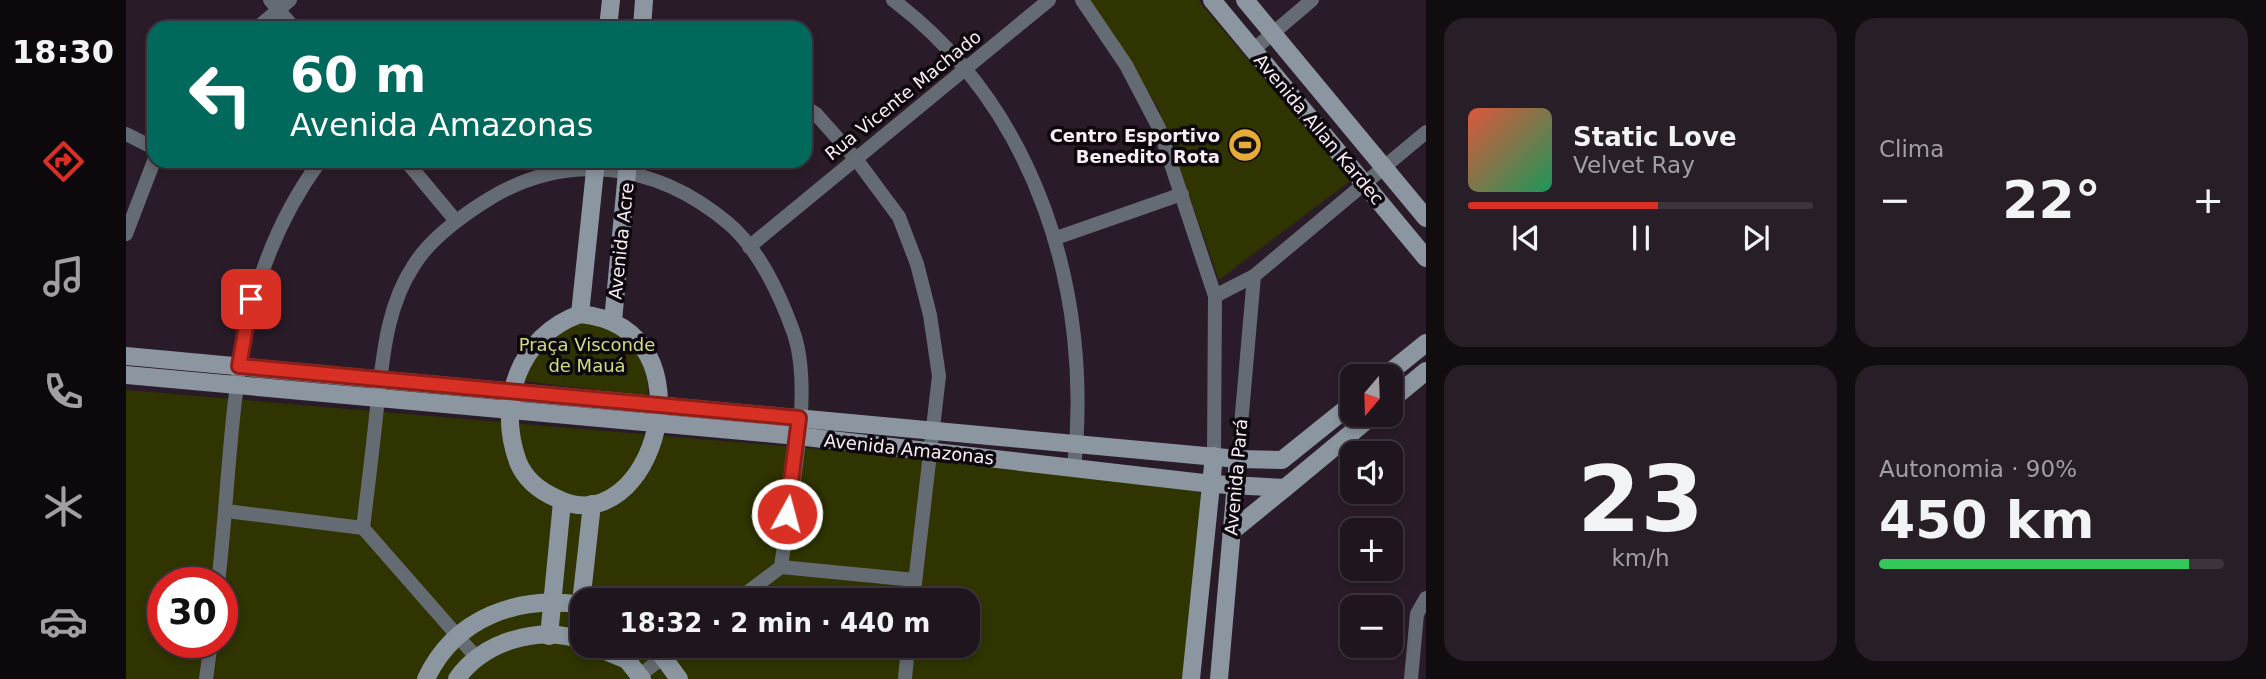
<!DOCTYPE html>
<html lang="pt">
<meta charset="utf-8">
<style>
body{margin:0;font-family:"DejaVu Sans",sans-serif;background:#271e27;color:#f1f3f6;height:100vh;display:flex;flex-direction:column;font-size:26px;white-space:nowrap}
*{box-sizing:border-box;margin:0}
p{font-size:23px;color:#a19fa4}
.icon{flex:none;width:38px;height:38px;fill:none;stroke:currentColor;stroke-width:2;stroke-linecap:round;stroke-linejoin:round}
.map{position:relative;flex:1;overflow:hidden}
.drawer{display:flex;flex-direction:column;gap:18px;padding:18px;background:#110c10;width:840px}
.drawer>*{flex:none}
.top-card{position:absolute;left:21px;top:21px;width:665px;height:147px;border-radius:21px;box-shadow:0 4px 10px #0003,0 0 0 2px #3c343c;background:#00695c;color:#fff;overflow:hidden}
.needle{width:46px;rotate:199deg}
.tools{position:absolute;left:1214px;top:364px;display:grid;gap:14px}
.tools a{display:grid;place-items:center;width:63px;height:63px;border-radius:14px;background:#1f151e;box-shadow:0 4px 10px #0003,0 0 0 2px #3c343c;font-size:35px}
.speed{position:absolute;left:21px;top:567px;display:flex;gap:14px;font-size:35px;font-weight:700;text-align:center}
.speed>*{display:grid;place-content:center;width:91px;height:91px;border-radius:50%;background:#1f151e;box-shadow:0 4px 10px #0003,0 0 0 2px #3c343c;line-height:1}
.speed .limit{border:10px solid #d22;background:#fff;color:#111}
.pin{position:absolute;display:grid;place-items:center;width:60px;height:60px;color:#fff;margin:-30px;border-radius:14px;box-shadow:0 4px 10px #0006}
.me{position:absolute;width:77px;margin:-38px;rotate:7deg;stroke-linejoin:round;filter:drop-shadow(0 0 5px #0008)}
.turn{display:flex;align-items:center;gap:24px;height:147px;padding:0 28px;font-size:32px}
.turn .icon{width:91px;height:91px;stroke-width:2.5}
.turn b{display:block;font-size:49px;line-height:60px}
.big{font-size:52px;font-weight:700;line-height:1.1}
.drawer .tile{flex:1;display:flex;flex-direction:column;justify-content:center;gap:10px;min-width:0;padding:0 24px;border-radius:21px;background:#271e27}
.drawer .dial{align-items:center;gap:0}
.dial b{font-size:91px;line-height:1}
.song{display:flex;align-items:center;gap:21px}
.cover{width:84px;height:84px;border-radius:10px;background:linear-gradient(135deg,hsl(10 70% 55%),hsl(150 70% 35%))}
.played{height:7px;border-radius:4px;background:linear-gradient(90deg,#d93025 55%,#3c343c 55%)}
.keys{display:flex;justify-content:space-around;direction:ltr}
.heat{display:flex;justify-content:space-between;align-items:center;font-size:38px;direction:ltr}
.charge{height:10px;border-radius:5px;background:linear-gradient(90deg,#34c759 90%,#3c343c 0)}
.drawer .tiles{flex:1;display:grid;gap:18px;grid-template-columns:repeat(2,1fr)}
.trip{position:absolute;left:444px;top:588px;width:410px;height:70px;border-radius:21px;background:#1f151e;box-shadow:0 4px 10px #0003,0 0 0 2px #3c343c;font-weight:700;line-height:70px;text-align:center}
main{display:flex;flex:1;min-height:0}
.dock{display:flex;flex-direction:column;width:126px;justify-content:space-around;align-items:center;background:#0c080c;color:#a19fa4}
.dock .icon{width:49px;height:49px}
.dock .on{color:#d93025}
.dock b{font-size:32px;color:#f1f3f6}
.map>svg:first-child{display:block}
.green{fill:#2f3400;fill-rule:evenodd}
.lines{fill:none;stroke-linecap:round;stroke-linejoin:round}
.street{stroke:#656b72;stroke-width:14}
.secondary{stroke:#8b96a1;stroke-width:18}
.route-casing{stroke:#8d1f18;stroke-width:18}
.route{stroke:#d93025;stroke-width:12}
.labels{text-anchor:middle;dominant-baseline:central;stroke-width:7;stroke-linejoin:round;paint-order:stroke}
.street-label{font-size:18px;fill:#f7eef6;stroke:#0e080e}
.poi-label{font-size:18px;font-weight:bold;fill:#f7eef6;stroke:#0e080e;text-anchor:end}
.park-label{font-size:18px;fill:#d0de81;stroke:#0e080e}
</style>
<main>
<nav class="dock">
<b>18:30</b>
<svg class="icon on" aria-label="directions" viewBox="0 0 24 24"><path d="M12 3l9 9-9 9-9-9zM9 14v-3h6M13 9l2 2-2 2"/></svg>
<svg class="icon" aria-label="music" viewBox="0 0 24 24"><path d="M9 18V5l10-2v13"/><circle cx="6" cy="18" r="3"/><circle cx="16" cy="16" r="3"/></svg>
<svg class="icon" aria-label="phone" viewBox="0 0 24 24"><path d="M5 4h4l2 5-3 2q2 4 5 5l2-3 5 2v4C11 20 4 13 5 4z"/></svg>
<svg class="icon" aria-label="climate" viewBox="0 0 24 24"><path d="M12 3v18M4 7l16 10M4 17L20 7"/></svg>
<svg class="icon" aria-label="car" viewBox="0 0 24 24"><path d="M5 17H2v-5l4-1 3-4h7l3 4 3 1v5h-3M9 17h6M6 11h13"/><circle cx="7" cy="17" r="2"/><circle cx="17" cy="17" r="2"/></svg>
</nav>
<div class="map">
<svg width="1300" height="679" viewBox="0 0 1300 679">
<rect width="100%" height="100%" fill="#291c28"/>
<!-- green -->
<g class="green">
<polygon points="962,0 1072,0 1224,181 1093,280 1032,108"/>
<polygon points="455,319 506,339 524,373 521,396 397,381 417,340"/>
<path d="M0,390L948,471L1071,488L1076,497L1057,679H0ZM37,583H96V642H37ZM457,600H842V646H457Z"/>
</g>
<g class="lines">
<!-- street -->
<g class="street">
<polyline points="144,0 168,28"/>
<path d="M767,0C911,109 967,293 948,468"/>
<polyline points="956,0 1000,65 1033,128 1089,296 1088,456"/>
<polyline points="131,28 164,0"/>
<polyline points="1127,50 1186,0"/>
<polyline points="679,107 690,114 730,159 773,217 791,264 804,315 813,376 787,600"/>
<polyline points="0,134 28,148"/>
<polyline points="280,161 330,221"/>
<polyline points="0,234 28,161"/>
<polyline points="930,238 1056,194"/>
<polyline points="623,247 923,0"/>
<polyline points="1089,296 1128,276 1300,132"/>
<polyline points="1112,459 1128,276"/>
<path d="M100,511L237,528C242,487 247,447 251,407C257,358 260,307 288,265C304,239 333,218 358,202C439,150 529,162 602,223C632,248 654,295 667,331C689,390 663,503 655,567L789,580"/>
<polyline points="237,528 350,657"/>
<path d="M92,583C110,431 99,290 194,161"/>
<polyline points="611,600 655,567"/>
<polyline points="514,675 552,646"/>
<polyline points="80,679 85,642"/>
<polyline points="779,679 782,646"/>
<polyline points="1285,679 1291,614 1300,598"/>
</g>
<!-- secondary -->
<g class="secondary">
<polyline points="1086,0 1300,258"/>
<polyline points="1119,0 1300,218"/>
<polyline points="482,28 485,0"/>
<polyline points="516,28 518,0"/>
<path d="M454,314C592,327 526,548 430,498C414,491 399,479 392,462C370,402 393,336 454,314Z"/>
<polyline points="454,314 470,161"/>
<polyline points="487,321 502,161"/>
<polyline points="0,356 1112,459 1156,460 1227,403"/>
<polyline points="0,375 671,436 1086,484 1159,488 1247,415"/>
<polyline points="1259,376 1300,343"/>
<polyline points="1265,400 1300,371"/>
<polyline points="1105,532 1159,488"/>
<polyline points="423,636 436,502"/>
<polyline points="451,639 466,504"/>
<polyline points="467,646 501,660 516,679"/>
<polyline points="529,646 553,679"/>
<path d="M300,679C329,617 392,595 457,605"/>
<path d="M331,679C355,642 415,624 457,641"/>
<polyline points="1065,679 1088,456"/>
<polyline points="1093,679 1112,459"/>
</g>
</g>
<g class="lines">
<!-- route casing -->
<g class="route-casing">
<polyline id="route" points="125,299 113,366 673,418 661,514"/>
</g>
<!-- route -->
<use href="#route" class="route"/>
</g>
<!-- icons -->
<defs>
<g id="stadium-disc" transform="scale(1.75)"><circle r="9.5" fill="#e7ac37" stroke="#0e080e"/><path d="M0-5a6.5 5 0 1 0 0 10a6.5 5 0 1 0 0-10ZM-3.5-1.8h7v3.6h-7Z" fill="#111"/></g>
</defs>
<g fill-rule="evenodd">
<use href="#stadium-disc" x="1119" y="145"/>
</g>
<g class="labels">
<!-- street labels -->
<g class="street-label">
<text transform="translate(777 95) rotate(-39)">Rua Vicente Machado</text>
<text transform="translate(1193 129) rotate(50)">Avenida Allan Kardec</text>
<text transform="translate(495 241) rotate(-84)">Avenida Acre</text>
<text transform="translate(783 449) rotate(6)">Avenida Amazonas</text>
<text transform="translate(1110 477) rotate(-85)">Avenida Pará</text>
</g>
<!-- poi labels -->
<g class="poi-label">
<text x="1094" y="135">Centro Esportivo<tspan x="1094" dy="21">Benedito Rota</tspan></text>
</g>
<!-- park labels -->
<g class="park-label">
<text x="461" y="344">Praça Visconde<tspan x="461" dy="21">de Mauá</tspan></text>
</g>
</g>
</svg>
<div class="tools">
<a><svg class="needle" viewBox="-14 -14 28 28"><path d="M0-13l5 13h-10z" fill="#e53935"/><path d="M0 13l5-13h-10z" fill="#a19fa4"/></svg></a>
<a><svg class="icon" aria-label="sound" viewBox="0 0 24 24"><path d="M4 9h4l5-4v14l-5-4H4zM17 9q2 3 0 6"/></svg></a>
<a>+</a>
<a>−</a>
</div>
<div class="speed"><div class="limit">30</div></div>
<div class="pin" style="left:125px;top:299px;background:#d93025"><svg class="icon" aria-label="arrive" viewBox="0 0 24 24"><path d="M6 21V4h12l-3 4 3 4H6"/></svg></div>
<svg class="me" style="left:661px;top:514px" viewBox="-20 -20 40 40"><circle r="17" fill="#d93025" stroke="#fff" stroke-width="3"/><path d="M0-11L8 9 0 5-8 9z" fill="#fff"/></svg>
<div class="trip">18:32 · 2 min · 440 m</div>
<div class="top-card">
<div class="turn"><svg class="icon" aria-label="left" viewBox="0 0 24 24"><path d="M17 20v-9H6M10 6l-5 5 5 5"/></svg><div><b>60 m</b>Avenida Amazonas</div></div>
</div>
</div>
<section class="drawer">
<div class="tiles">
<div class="tile">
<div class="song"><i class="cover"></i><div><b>Static Love</b><p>Velvet Ray</p></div></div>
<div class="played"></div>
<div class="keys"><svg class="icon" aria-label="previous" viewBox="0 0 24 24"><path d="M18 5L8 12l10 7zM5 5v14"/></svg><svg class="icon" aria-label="pause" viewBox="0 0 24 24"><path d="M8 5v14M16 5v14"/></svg><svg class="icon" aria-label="next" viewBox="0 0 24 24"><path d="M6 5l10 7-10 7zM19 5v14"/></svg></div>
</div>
<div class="tile"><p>Clima</p>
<div class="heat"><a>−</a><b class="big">22°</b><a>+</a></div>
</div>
<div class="tile dial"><b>23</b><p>km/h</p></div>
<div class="tile"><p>Autonomia · 90%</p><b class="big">450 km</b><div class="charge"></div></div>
</div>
</section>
</main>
